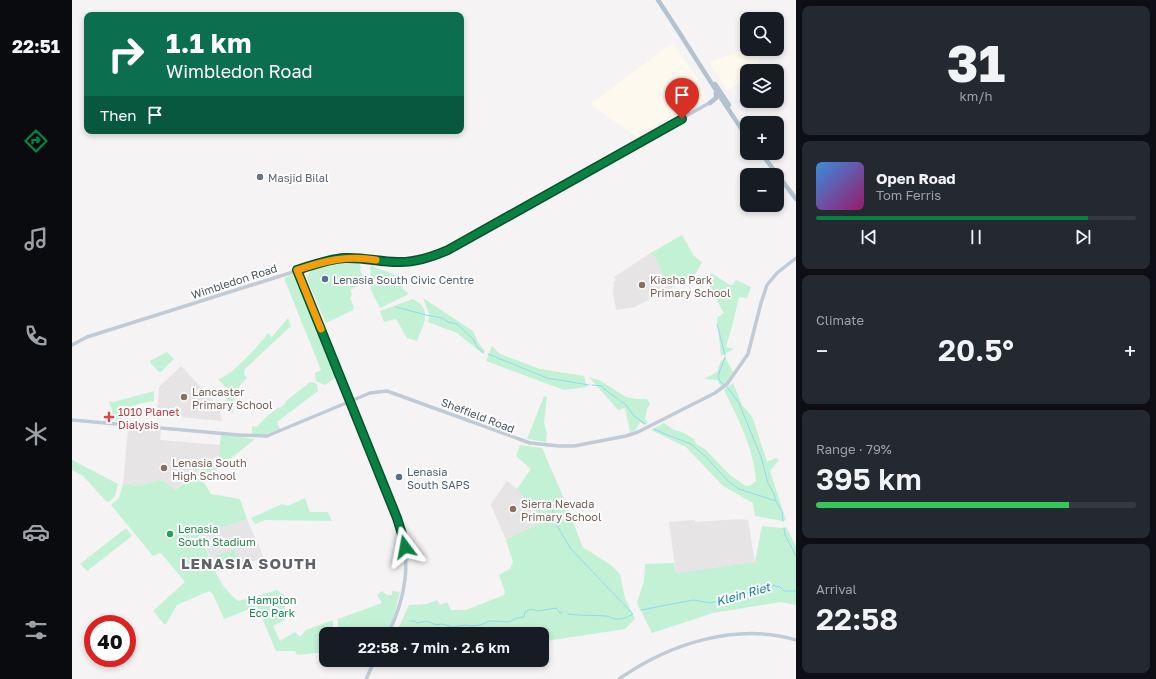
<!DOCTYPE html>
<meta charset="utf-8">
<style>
body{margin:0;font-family:"Golos Text",sans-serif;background:#242831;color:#f1f3f6;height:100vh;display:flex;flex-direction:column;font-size:15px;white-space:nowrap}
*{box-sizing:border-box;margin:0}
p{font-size:13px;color:#9ea1a6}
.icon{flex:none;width:22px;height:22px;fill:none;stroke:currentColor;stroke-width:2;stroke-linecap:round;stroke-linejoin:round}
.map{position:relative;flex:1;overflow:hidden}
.details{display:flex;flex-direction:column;gap:6px;padding:6px;background:#0d0f14;width:360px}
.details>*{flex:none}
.top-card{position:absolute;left:12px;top:12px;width:380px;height:122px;border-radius:8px;box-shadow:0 2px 6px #0003;background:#0b6e4f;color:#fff;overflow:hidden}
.tools{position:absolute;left:668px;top:12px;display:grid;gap:8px}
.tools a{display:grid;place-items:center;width:44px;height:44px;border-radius:8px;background:#171b24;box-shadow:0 2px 6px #0003;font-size:20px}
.speed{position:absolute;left:12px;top:615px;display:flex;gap:8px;font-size:20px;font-weight:700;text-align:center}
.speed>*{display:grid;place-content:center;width:52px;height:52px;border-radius:50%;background:#171b24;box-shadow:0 2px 6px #0003;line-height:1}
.speed .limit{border:6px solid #d22;background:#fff;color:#111}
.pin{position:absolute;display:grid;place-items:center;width:34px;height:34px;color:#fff;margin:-41px -17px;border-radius:50% 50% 50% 0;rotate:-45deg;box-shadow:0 0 4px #0007}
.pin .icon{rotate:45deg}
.me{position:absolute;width:44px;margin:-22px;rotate:347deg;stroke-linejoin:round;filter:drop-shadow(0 0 3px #0008)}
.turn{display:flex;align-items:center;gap:14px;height:84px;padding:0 16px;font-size:18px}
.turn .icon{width:52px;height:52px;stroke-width:2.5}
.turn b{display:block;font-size:28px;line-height:34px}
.then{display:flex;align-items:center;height:38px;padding:0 16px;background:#0003;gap:8px;font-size:15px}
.big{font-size:30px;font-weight:600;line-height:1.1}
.details .tile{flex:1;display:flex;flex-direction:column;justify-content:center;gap:6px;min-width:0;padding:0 14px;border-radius:8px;background:#242831}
.details .dial{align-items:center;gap:0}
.dial b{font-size:52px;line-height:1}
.song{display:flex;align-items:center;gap:12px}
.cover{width:48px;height:48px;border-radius:6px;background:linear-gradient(135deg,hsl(210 70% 55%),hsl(320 70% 35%))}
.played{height:4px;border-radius:2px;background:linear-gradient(90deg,#0b8043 85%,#363941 85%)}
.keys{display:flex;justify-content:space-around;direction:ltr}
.heat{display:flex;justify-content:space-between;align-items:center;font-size:22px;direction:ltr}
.charge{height:6px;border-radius:3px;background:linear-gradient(90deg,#34c759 79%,#363941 0)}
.trip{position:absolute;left:247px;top:627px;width:230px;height:40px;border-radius:8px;background:#171b24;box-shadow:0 2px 6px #0003;font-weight:600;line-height:40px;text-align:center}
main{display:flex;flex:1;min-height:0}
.tab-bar{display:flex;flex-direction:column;width:72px;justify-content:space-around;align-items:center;background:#090b0e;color:#9ea1a6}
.tab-bar .icon{width:28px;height:28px}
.tab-bar .selected{color:#0b8043}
.tab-bar b{font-size:18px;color:#f1f3f6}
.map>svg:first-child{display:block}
.commercial{fill:#fdf9ef}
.education{fill:#e6e4e5}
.green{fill:#c3f1d5}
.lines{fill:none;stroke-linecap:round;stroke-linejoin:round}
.stream{stroke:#90daee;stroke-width:1}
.secondary{stroke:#c1cbd6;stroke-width:3.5}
.primary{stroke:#b3c2d1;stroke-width:4.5}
.route-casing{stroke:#07532c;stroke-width:10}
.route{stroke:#0b8043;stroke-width:7}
.slow{stroke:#f59e0b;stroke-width:7}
.worship-dot{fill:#6b7280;stroke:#fff;stroke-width:1.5}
.service-dot{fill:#5c6f8a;stroke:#fff;stroke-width:1.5}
.education-dot{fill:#8d6e63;stroke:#fff;stroke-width:1.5}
.health-dot{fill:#e0444e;stroke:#fff;stroke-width:1.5}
.leisure-dot{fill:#2e9e5b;stroke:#fff;stroke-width:1.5}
.labels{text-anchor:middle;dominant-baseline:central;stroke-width:4;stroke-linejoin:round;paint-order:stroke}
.worship-label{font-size:11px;fill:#5b616d;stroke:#fff;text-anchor:start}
.service-label{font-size:11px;fill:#4e5e75;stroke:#fff;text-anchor:start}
.education-label{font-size:11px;fill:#785e54;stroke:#fff;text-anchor:start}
.street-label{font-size:11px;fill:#4a5661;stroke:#fff}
.health-label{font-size:11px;fill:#be3a42;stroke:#fff;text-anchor:start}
.leisure-label{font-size:11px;fill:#27864d;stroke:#fff;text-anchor:start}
.park-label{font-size:11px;fill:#17864f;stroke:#fff}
.water-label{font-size:12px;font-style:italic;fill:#0c7c9b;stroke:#fff}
.district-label{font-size:15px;font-weight:bold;letter-spacing:1px;fill:#5f6368;stroke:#fff}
</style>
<main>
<nav class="tab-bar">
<b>22:51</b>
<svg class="icon selected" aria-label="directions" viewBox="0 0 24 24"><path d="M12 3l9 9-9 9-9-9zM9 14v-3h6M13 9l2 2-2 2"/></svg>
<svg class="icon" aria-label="music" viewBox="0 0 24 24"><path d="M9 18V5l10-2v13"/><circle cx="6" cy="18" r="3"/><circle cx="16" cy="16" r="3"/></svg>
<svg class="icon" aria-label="phone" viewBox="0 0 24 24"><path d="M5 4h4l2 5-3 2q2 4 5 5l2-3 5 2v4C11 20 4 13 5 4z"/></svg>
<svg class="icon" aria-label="climate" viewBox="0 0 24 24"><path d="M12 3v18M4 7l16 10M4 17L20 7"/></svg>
<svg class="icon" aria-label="car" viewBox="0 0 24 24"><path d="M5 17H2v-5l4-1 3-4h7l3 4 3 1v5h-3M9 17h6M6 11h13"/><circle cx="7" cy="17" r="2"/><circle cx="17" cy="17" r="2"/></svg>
<svg class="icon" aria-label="filters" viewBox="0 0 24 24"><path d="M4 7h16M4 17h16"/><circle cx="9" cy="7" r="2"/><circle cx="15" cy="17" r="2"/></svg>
</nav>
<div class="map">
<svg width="724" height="679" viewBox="0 0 724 679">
<rect width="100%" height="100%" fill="#f5f3f3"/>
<!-- commercial -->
<g class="commercial">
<polygon points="601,43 626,79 634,97 633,100 612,112 609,111 565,137 518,104"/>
<polygon points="675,49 685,49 688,59 686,60 689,71 675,71 675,78 655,91 637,62"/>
</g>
<!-- education -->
<g class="education">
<polygon points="577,254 582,256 599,288 563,307 545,310 544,309 541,294 542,282 544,280 542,277"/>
<polygon points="109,366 147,407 150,421 85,415 87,387"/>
<polygon points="58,427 89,430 88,440 148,445 148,454 102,490 92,481 86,480 67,486 51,484 56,429"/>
<polygon points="435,481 445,489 471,520 465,525 440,536 440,537 434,540 419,505 420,502"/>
<polygon points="175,519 192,558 144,572 128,533"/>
<polygon points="668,519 676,520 683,562 604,573 597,522 622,520 624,522"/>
</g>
<!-- green -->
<g class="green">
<polygon points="610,235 622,256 630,262 622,276 599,288 582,256 577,254"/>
<path d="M286,260L289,268L288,269L292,279L288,282V285L278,290L280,295L278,298L282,307L281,310L254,323L235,279C234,264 275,261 286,260Z"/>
<path d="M300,264L304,268L319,273L327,278L330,288L336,293L335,295L308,308C304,299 293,283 299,274L298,268Z"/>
<polygon points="639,273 660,286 664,280 679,287 675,298 667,297 661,323 654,347 662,349 649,356 645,318 652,313 650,310 635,280"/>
<polygon points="223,274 264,377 253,385 244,381 243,373 249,370 212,278"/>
<polygon points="351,298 401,331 406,342 413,351 411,354 385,333 356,322 357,314"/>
<path d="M341,299C362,310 351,325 345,341L335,338L324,319L312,322L308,311Z"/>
<path d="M216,318L219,326L173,369L172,374L175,378C162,390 163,396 161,413L154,407L155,388L146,379C158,378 189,343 196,333L200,337Z"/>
<polygon points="420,346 428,354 468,369 512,376 515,387 492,390 414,361"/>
<polygon points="95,352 102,359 88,373 79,364 78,361"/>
<polygon points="653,357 661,372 652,385 649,386 645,380 632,379 645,372 648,363"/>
<path d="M517,377L527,380L554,397L564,399H575L578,404L575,409L573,419L576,423L572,425L568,422C565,427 564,431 558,432L553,408L546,410Z"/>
<polygon points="238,382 245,384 246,391 205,422 208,429 194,434 180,434 180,426 185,427 194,417 207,407 208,408 214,403 213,402"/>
<path d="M661,383L670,405L680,416L695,462L704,458L707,460L698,471L714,520L710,521L683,516L681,503L651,486L614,447L579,430L592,423L602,430L610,432L622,439L624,444L633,449L658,475L674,486L679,485L684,481C682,448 666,419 652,390Z"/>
<polygon points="82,391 82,401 70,403 48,410 51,421 43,421 37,401 41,402"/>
<polygon points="472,396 475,397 472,423 475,434 474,442 455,439"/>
<path d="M149,434L183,439L131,481L139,494L168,499L175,519L128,534C138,557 145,587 167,601L205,590L213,596V620L201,626L208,641L223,632L228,637L234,630L261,620V634H254V652L225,655L223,651H204L185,606L152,619L141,594L137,591L105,605L94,624H92L81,611L113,582L89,553L81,556L39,505L47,498L51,484L67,486L86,480L92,481L103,490L147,456Z"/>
<polygon points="448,445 470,448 493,501 511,548 517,551 539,565 548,574 553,598 563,619 553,629 474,641 473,635 470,634 327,634 325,631 337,605 355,604 365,600 368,605 375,602 379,610 394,610 432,595 433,592 427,575 438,569 441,562 434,540 440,537 440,536 465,525 471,520 445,489 459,469 444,456"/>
<polygon points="0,460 46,484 43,496 37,502 34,501 11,476 0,470"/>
<polygon points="233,498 238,512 256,512 260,521 193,520 183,524 179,518 210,504 216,506"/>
<polygon points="690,526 710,528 714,527 724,546 724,605 709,602 641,613 580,633 565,603 572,581 573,564 602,563 604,573 683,562"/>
<polygon points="54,528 60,536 15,571 8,564"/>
<polygon points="163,549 167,560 147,568 143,556"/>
<polygon points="310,591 315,595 320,595 320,591 328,592 321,620 314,634 266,634 266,619 310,603 305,595"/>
</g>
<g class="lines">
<!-- stream -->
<g class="stream">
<polyline points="324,307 354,315 370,318 376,322 385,324 401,339 406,348 412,353"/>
<polyline points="645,324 653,355"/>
<polyline points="416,354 475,378 517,385"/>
<polyline points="520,385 530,386 532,389 554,405 562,416 573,424"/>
<polyline points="652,385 648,381 646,376 653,357"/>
<polyline points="655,387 667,403 689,457 696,483 702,494 704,501"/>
<polyline points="582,429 593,434 619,444 633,456 657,482 667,489 704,501 710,512 711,521"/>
<path d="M479,505L484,524L499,549L561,614C556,617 549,620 543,619C540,619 538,616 534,616C521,615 509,616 496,614"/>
<polyline points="712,528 713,535 724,556"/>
<path d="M569,610L621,600L640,603L674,592L680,593L681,589L685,588C691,589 697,588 703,585L704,587L707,586L712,591H724"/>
<polyline points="338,621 343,621 345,623 355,621 364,625 370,624 381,627 394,625 399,626 408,625 418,621 437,622 445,618 452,617 453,612 459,609 466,611 484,608 488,613 490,612"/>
</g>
<!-- secondary -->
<g class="secondary">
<path d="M225,270L325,518C340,560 335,595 316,634"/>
<polyline points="229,281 230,274 234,268"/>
<path d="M0,345L15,337L256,261C280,255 301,261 325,262C343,263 360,257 376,250L639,102"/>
<polyline points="0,420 167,435 195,436 298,393 315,391 458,443 487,446 502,446 554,436 566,432 643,393 655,384 676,354 689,303 695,285 705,273 724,258"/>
<polyline points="294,679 303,660"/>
<path d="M547,679C597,644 664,622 724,640"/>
</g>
<!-- primary -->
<g class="primary">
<path d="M586,0C616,45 644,92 675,137"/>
<polyline points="643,84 657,105"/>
<polyline points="638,103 644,98 644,92"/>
<polyline points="689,153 724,199"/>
</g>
</g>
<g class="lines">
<!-- route casing -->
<g class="route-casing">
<path id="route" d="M333,547L330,534L325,518L225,270C241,265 256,259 273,258C291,257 308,262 325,262C343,263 360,257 376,250L610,119"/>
</g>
<!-- route -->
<use href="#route" class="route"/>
<!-- slow -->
<path class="slow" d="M249,329L225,270C253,261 274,255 304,260"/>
</g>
<!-- markers -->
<circle class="worship-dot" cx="188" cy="177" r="4"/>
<g class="service-dot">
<circle cx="253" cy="279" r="4"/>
<circle cx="327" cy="477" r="4"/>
</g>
<g class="education-dot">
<circle cx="570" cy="285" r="4"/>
<circle cx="112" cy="397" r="4"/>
<circle cx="92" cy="468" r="4"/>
<circle cx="441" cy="509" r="4"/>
</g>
<path class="health-dot" d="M35 411h4v4h4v4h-4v4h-4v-4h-4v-4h4z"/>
<circle class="leisure-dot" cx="98" cy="534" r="4"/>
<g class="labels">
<!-- worship labels -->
<g class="worship-label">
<text x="196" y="177">Masjid Bilal</text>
</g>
<!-- service labels -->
<g class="service-label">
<text x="261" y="279">Lenasia South Civic Centre</text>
<text x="335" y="471">Lenasia<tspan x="335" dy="13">South SAPS</tspan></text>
</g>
<!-- education labels -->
<g class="education-label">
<text x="578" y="279">Kiasha Park<tspan x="578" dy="13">Primary School</tspan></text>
<text x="120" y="391">Lancaster<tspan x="120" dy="13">Primary School</tspan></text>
<text x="100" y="462">Lenasia South<tspan x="100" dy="13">High School</tspan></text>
<text x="449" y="503">Sierra Nevada<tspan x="449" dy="13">Primary School</tspan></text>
</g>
<!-- street labels -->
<g class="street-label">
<text transform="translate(162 281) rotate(-18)">Wimbledon Road</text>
<text transform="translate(406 415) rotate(21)">Sheffield Road</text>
</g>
<!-- health labels -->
<g class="health-label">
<text x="46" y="411">1010 Planet<tspan x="46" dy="13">Dialysis</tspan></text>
</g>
<!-- leisure labels -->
<g class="leisure-label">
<text x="106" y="528">Lenasia<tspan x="106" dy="13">South Stadium</tspan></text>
</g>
<!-- park labels -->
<g class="park-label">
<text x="200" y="599">Hampton<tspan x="200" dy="13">Eco Park</tspan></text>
</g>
<!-- water labels -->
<g class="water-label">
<text transform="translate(671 594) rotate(-16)">Klein Riet</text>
</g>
<!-- district labels -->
<g class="district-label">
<text x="177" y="563">LENASIA SOUTH</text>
</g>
</g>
</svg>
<div class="tools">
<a><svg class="icon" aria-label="search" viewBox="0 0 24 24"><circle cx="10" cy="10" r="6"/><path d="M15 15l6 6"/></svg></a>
<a><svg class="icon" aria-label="layers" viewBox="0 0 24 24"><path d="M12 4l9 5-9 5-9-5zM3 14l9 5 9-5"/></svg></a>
<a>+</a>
<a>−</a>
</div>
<div class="speed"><div class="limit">40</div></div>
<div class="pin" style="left:610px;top:119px;background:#d93025"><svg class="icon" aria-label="arrive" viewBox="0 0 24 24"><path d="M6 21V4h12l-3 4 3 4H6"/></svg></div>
<svg class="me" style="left:333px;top:547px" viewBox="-20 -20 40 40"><path d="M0-17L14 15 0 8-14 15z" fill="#0b8043" stroke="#fff" stroke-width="4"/></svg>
<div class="trip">22:58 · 7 min · 2.6 km</div>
<div class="top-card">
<div class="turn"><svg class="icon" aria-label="right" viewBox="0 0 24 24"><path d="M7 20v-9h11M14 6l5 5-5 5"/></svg><div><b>1.1 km</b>Wimbledon Road</div></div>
<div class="then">Then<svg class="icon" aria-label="arrive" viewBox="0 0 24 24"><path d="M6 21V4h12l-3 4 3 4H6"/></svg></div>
</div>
</div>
<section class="details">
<div class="tile dial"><b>31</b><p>km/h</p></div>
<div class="tile">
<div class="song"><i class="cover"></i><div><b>Open Road</b><p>Tom Ferris</p></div></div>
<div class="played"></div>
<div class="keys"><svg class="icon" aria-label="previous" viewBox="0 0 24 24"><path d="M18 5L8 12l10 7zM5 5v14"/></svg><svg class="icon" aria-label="pause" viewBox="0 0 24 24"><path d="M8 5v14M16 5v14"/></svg><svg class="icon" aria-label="next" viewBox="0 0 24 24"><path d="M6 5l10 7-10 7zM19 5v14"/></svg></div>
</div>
<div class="tile"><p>Climate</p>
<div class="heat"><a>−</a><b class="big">20.5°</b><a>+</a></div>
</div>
<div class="tile"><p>Range · 79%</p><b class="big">395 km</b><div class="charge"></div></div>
<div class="tile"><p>Arrival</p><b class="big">22:58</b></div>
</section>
</main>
